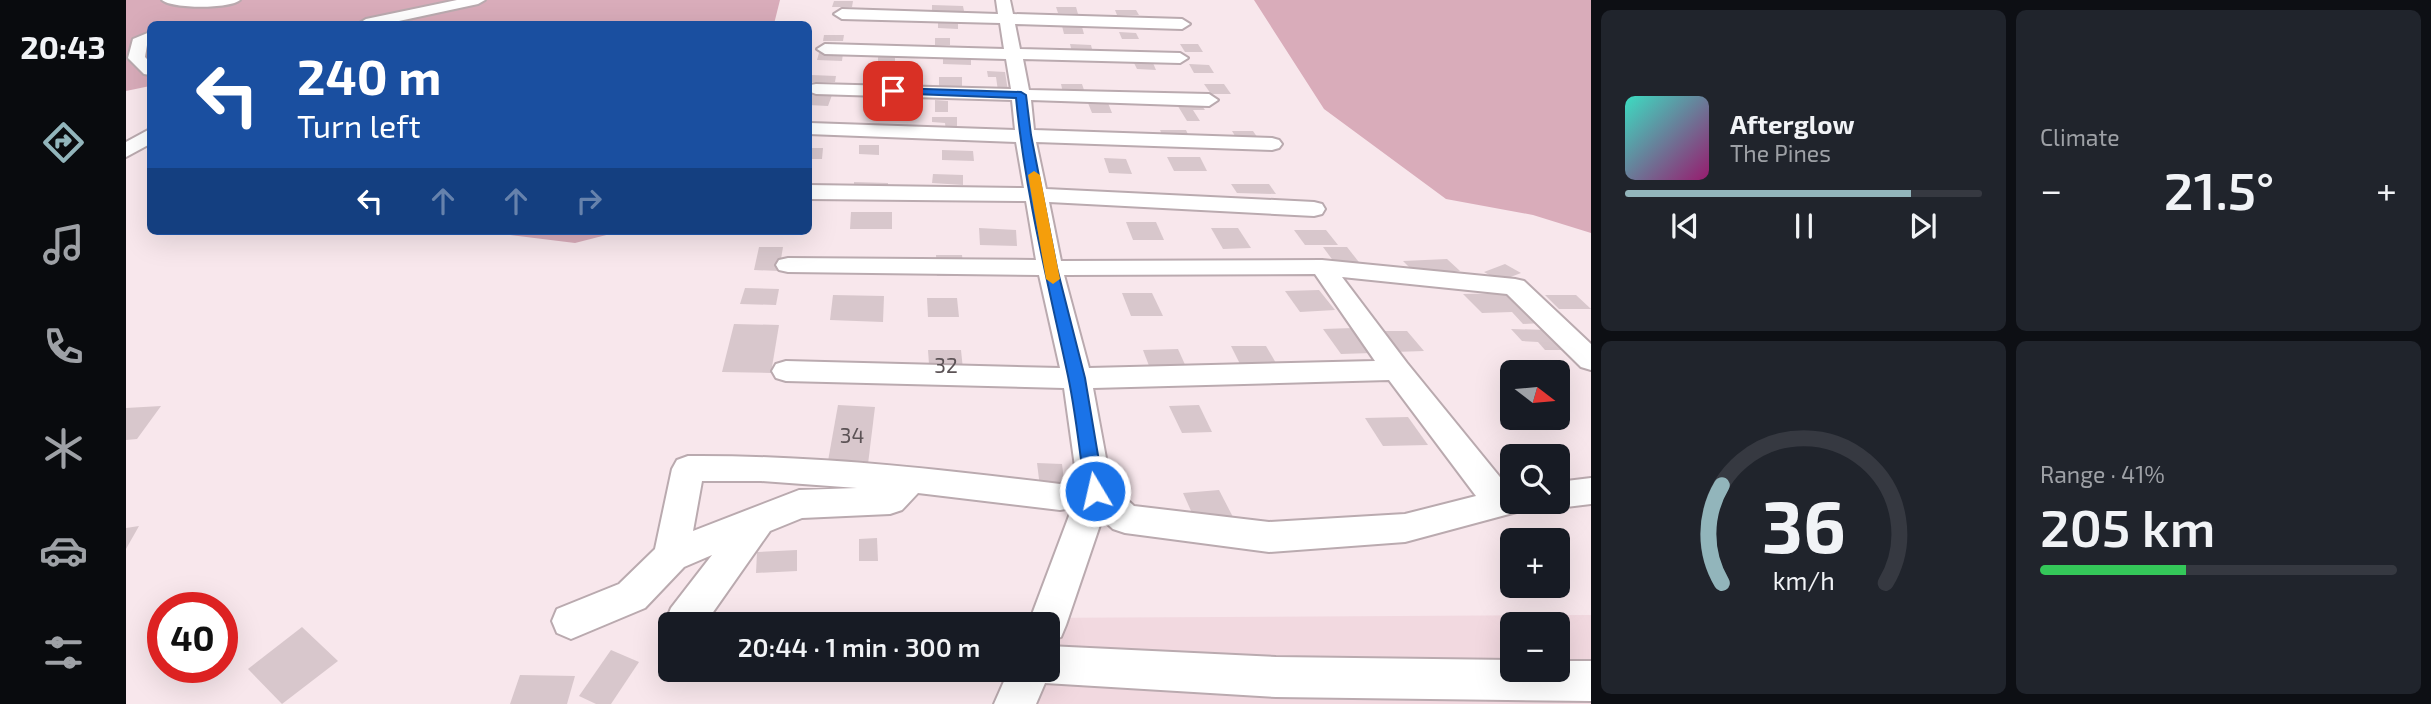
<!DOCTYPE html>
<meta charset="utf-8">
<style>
body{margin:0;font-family:"Exo 2",sans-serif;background:#20242c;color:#f1f3f6;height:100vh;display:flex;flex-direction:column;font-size:26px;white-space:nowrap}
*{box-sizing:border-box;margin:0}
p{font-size:23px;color:#9ea1a6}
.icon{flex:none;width:38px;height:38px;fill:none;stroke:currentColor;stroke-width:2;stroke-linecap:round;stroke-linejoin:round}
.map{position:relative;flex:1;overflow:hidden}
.side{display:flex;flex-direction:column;gap:10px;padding:10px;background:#0d0f14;width:840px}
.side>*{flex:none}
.guide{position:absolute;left:21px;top:21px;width:665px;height:214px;border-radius:10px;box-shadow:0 7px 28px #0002;background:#1a4fa0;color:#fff;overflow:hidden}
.needle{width:46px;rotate:106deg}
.tools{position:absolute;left:1374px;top:360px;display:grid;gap:14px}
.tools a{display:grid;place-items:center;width:70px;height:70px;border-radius:10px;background:#171b24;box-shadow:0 7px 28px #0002;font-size:35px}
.speed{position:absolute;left:21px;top:592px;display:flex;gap:14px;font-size:35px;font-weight:700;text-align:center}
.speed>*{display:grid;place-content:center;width:91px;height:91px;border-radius:50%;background:#171b24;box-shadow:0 7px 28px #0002;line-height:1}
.speed .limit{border:10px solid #d22;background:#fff;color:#111}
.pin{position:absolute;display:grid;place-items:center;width:60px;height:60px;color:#fff;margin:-30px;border-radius:14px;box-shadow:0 4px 10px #0006}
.me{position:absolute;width:77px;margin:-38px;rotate:351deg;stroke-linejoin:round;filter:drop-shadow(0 0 5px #0008)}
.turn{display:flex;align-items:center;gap:24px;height:147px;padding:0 35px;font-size:32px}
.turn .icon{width:91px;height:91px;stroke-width:2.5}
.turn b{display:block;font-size:49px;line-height:60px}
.lanes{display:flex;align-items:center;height:66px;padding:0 35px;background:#0003;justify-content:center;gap:35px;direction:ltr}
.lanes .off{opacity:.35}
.big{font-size:52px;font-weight:600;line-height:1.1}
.side .card{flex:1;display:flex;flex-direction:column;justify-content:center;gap:10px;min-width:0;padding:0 24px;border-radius:10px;background:#20242c}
.side .dial{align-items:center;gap:0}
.dial svg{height:182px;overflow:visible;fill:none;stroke:#363941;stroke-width:7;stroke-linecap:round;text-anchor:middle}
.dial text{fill:#f1f3f6;stroke:none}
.song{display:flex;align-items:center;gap:21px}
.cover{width:84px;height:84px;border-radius:10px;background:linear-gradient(135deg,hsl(170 70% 55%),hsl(320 70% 35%))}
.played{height:7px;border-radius:4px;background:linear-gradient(90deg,#92b5bb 80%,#363941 80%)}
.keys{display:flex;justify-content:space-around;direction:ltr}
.heat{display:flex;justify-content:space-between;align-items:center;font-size:38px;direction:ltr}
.charge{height:10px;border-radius:5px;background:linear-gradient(90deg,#34c759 41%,#363941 0)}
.side .tiles{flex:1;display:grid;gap:10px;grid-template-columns:repeat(2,1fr)}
.trip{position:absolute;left:532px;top:612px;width:402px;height:70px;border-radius:10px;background:#171b24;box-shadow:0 7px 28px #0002;font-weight:600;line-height:70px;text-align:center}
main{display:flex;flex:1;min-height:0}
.tab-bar{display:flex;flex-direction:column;width:126px;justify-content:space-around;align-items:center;background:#090b0e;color:#9ea1a6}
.tab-bar .icon{width:49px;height:49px}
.tab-bar .on{color:#92b5bb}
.tab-bar b{font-size:32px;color:#f1f3f6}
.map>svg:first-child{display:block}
.built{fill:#f2d9e0;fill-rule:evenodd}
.green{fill:#d9acba}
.building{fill:#d8c7cc}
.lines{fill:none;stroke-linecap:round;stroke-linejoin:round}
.minor-casing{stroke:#baaaaf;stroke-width:4}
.minor{fill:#fff;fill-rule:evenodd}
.route{fill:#1a73e8;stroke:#114b97;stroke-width:2}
.slow{fill:#f59e0b}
.labels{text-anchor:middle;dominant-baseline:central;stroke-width:5;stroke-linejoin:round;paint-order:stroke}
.number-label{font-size:21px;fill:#5b5255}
</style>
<main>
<nav class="tab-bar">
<b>20:43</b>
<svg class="icon on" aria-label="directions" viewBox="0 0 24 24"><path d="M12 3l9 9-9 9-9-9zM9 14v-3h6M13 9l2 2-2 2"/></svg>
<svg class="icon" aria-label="music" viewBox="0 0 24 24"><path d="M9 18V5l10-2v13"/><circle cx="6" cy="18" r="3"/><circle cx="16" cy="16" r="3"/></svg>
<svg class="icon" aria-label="phone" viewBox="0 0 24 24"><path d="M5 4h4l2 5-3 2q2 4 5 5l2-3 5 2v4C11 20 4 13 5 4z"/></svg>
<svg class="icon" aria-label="climate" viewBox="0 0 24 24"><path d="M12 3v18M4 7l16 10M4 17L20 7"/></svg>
<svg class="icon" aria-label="car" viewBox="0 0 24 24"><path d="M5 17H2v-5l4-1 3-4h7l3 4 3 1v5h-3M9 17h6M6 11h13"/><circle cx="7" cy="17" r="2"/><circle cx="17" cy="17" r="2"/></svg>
<svg class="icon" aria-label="filters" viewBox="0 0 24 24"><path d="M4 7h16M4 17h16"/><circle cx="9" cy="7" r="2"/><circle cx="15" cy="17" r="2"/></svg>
</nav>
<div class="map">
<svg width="1465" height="704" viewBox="0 0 1465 704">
<rect width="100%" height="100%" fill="#f8e7ec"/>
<!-- built -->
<path class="built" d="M1465,615V704H888L922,670V625H893L894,618ZM1386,625H1432V670H1386Z"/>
<!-- green -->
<g class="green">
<polygon points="0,0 654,0 648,24 24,24 24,86 0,91"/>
<polygon points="1128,0 1465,0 1465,233 1407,215 1320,199 1198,109"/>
<polygon points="353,231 496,231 449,243"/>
</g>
<!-- building -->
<g class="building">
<polygon points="708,1 727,1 726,7 706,7"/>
<polygon points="806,5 837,6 838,11 806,13"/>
<polygon points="930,7 950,7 952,14 932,13"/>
<polygon points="989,10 1010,10 1013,15 991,15"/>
<polygon points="812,21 832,22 832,29 812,28"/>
<polygon points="936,26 956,27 958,34 938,34"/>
<polygon points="993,32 1010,33 1013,39 996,39"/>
<polygon points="698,35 718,35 717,41 697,41"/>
<rect x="809" y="38" width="15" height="7"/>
<polygon points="944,44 965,45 967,53 946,52"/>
<polygon points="1054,44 1072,44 1077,52 1059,52"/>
<polygon points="693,53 717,53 716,61 691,60"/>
<rect x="752" y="56" width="17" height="9"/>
<polygon points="817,56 845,57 845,65 817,64"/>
<polygon points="1008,63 1027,63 1030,70 1011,69"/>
<polygon points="1063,64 1083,65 1088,73 1068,73"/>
<polygon points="861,71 879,72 882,91 872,91 870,77 862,77"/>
<polygon points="685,75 710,76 709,82 685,82"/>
<polygon points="751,75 765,76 765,85 750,85"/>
<polygon points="813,77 836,77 836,88 813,87"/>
<polygon points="935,84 956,84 959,93 937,93"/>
<polygon points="1078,84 1098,84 1105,94 1085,94"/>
<polygon points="684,93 706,95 702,106 682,105"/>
<polygon points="809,100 822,101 822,112 809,112"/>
<polygon points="962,103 982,103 986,113 966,113"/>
<polygon points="1050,103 1074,103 1079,110 1067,110 1074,121 1061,121"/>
<polygon points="806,117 831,117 831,131 820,131 819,123 806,122"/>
<polygon points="1034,130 1060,130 1066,143 1039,142"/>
<polygon points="1106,131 1127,131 1136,144 1114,144"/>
<polygon points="733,145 753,145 753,155 733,154"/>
<polygon points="682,148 697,148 696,159 682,159"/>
<polygon points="816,150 847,151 848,161 816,160"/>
<polygon points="1041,157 1074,157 1081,171 1048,171"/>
<polygon points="978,158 1000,159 1006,174 983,173"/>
<polygon points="807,174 837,175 837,185 806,183"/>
<polygon points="728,182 762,183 762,196 728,196"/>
<polygon points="1105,184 1143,184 1150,194 1111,193"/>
<polygon points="725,212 766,212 766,229 724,229"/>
<polygon points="1000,222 1030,222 1038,240 1007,240"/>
<polygon points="853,228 890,230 891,246 854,245"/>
<polygon points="1085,228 1112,228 1125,248 1097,249"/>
<polygon points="1168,230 1200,230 1212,245 1179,245"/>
<polygon points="633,247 657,247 653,271 628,270"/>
<polygon points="1197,247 1221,247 1236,266 1211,266"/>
<polygon points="810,255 836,255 838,276 811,276"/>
<polygon points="1321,259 1334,271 1289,273 1277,261"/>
<polygon points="1379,264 1395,273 1374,281 1358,272"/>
<polygon points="619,288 653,289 650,305 614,304"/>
<polygon points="1193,290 1209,310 1174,312 1159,291"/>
<polygon points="996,293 1026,293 1037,316 1005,316"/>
<polygon points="1385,293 1416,323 1397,324 1386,312 1356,313 1337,294"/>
<polygon points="707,295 758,296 757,322 704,320"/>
<polygon points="1419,295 1450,295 1465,309 1433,309"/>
<polygon points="801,298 831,298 833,317 802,317"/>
<polygon points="608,324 653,325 645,373 596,372"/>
<polygon points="1227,328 1246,353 1215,354 1197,329"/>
<polygon points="1385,329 1422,330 1439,350 1419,350 1412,342 1396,341"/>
<polygon points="1252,331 1281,331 1298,351 1268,352"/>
<polygon points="1105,346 1140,346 1161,382 1123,382"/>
<polygon points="1052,349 1065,378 1028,379 1017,350"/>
<polygon points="802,350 835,350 838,379 804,379"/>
<polygon points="712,405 749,407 742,464 702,461"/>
<polygon points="1073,405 1086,432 1056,433 1043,406"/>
<polygon points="35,406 11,439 0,440 0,408"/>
<polygon points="1282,417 1302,445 1257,446 1239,418"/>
<polygon points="911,463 936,464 939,489 914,487"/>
<polygon points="1093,490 1108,519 1070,522 1057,493"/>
<polygon points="13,526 0,549 0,528"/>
<polygon points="751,538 752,561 733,561 733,539"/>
<polygon points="671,550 671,571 630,573 631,552"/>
<polygon points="176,627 212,661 156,704 122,669"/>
<polygon points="485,650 513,662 485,704 470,704 453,696"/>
<polygon points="394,675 449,676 441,704 384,704"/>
</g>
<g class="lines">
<!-- minor casing -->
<g class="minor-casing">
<g id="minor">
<path d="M36,0H114C104,9 46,9 36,0Z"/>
<polygon points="331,0 359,0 352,4 259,24 232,24 240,19"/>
<path d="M870,0H884L887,14L1056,19L1064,24L1056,29L889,24L894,49L1054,53L1062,58L1054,63L897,59L903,90L1083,94L1092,100L1083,106L905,100L908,130L1146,138L1153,140L1156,144L1153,148L1146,150L910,142L920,189L1188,202L1196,204L1199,209L1196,214L1188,216L923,202L935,261L1196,260L1389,279L1398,281L1465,344V370L1455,367L1381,294L1216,277L1281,363L1382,487L1386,486V502H1402L1398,510L1279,542L1143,552L999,533L987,529L976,519L940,625L935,637L922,642V625H902L946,508L934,510L792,493L776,510L764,514L676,518L644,531L578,625H544V630L540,620L545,608L586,555L558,567L519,608L445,639L431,633L426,621L431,609L493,584L529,549L546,469L551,460L562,456C687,455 810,469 934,484L951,481L938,388L660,381L650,378L646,371L650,364L660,361L934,368L913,275L662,272L653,270L650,265L653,260L662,258L910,260L900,201L682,199V185L898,188L890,142L682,134L684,123L889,130L886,100L690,94L682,91L684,85L690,84L885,89L880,59L699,54L691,49L699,44L878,49L874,23L716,19L708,14L716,9L872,14ZM1189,274L1249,361L963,368L938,275ZM1263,380L1350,496L1279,514L1143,522L1008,506L985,485L967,388ZM576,481H635L731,488L673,490L567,531Z"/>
<polygon points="24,32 24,43 21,45 19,57 24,62 24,75 18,74 2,58 7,39"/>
<polygon points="24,129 24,144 0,157 0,142"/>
<polygon points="1465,478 1465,504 1432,508 1420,504 1419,502 1432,502 1432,482"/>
<polygon points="922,646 1150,657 1386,660 1386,670 1432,670 1432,661 1465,661 1465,701 1150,697 919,683 910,704 868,704 883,670 922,670"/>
</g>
</g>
<!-- minor -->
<use href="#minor" class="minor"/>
</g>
<!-- route -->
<path class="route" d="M767,88L895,92L900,95L905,135L931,268L959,378L978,491L976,497L969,499L962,497L959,491C954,453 950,414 942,376C922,283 899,192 890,98L763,93V89Z"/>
<!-- slow -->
<polygon class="slow" points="908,171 914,175 934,279 927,284 920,279 902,175"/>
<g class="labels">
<!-- number labels -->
<g class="number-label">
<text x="820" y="364">32</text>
<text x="726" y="434">34</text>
</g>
</g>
</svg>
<div class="tools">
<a><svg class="needle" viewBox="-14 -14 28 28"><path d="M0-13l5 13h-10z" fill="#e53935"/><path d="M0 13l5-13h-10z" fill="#9ea1a6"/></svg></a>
<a><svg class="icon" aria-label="search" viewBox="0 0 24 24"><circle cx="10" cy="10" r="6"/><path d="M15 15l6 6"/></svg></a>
<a>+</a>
<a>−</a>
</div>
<div class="speed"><div class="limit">40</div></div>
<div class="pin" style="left:767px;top:91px;background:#d93025"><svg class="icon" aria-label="arrive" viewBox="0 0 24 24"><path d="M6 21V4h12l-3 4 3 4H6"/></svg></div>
<svg class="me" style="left:969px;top:491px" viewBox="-20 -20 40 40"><circle r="17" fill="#1a73e8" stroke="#fff" stroke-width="3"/><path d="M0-11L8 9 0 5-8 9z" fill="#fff"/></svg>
<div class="trip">20:44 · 1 min · 300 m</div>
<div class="guide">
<div class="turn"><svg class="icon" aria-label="left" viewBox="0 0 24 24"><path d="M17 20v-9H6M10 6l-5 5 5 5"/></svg><div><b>240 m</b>Turn left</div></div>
<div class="lanes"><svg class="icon" aria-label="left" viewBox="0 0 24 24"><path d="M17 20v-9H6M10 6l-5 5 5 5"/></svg><svg class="icon off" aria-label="ahead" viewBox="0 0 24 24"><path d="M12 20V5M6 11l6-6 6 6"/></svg><svg class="icon off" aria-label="ahead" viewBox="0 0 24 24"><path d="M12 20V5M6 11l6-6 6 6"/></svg><svg class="icon off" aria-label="right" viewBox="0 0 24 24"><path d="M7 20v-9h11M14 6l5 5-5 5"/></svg></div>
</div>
</div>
<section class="side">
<div class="tiles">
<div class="card">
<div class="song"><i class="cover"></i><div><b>Afterglow</b><p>The Pines</p></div></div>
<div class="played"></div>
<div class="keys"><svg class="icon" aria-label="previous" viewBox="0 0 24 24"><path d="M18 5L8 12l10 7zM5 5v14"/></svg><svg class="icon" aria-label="pause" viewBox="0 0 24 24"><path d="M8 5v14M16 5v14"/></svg><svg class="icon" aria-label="next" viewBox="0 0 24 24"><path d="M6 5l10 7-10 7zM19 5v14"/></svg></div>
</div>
<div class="card"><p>Climate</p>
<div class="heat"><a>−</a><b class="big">21.5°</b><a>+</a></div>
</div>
<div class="card dial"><svg viewBox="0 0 100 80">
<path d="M14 69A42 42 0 1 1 86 69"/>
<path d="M14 69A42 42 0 0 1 14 26" stroke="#92b5bb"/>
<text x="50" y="56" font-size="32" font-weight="700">36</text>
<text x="50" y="72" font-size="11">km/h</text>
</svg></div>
<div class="card"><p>Range · 41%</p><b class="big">205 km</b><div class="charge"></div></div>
</div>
</section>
</main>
